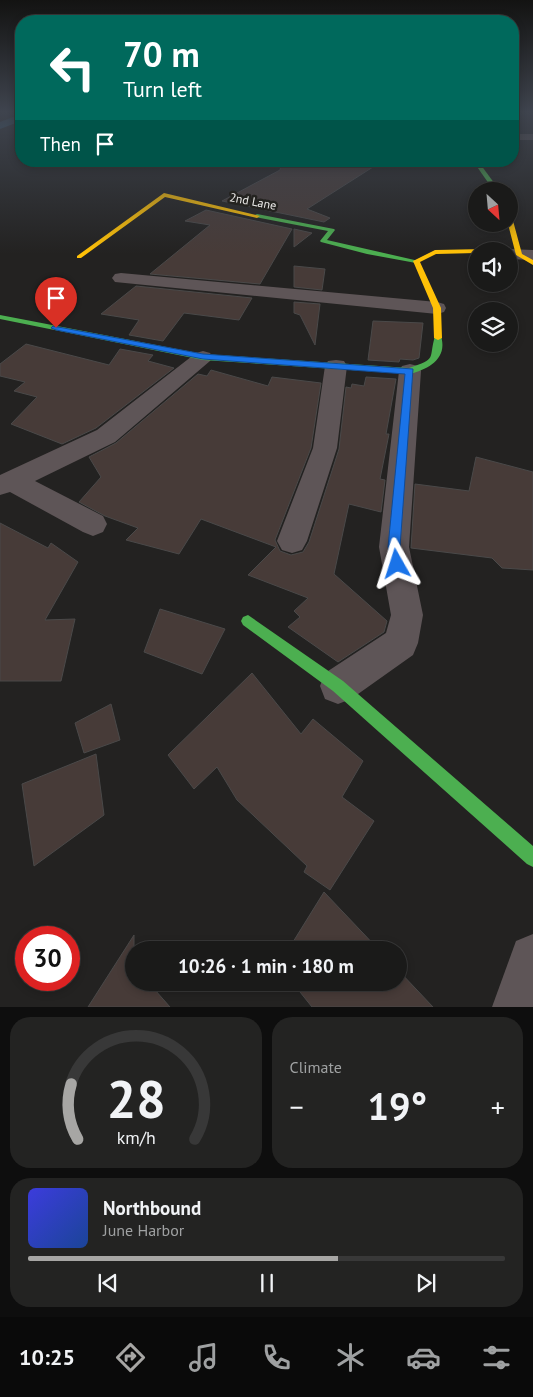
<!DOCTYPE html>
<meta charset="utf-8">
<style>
body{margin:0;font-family:"PT Sans",sans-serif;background:#232322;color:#f1f3f6;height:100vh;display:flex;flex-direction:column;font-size:19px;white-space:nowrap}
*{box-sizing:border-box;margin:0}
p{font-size:16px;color:#9fa1a2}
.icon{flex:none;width:28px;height:28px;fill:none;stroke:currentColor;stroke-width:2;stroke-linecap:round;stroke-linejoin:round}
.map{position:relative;height:1007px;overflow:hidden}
.panel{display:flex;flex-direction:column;gap:10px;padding:10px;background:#0e0e0e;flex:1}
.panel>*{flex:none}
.top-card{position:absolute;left:15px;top:15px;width:504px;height:152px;border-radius:20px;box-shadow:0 2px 8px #0003,0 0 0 1px #383838;background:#00695c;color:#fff;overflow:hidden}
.needle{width:32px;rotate:154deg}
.controls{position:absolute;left:468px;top:182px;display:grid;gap:10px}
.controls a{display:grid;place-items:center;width:50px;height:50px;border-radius:50%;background:#1a1a19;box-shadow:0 2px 8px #0003,0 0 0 1px #383838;font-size:25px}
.speed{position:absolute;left:15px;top:926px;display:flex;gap:10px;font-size:25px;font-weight:700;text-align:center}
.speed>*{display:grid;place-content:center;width:65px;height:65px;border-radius:50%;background:#1a1a19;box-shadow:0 2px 8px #0003,0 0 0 1px #383838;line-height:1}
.speed .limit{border:8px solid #d22;background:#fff;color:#111}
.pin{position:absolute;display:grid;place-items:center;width:42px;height:42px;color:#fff;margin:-51px -21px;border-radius:50% 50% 50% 0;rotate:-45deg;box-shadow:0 0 5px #0007}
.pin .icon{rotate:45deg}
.me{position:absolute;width:55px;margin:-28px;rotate:354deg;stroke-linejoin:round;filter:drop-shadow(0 0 4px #0008)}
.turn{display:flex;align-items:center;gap:18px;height:105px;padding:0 25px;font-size:22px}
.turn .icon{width:65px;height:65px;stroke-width:2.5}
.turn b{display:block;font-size:35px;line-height:42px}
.then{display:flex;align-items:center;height:48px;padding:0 25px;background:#0003;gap:10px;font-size:19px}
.big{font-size:38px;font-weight:600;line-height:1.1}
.panel .card{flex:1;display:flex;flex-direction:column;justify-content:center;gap:8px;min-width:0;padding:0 18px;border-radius:20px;background:#232322}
.panel .dial{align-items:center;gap:0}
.dial svg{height:130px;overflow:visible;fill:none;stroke:#383838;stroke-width:7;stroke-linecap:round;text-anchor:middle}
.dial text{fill:#f1f3f6;stroke:none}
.song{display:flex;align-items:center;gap:15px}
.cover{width:60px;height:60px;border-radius:8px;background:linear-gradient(135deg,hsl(240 70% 55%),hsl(220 70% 35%))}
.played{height:5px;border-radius:2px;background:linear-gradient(90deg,#a7a6a4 65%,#383838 65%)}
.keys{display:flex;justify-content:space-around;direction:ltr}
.heat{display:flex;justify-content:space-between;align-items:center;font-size:28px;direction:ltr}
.panel .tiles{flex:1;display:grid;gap:10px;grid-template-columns:1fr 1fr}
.card:last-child{grid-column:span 2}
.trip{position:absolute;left:125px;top:941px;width:282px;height:50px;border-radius:25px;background:#1a1a19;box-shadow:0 2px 8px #0003,0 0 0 1px #383838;font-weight:600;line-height:50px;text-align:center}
.tabs{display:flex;height:80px;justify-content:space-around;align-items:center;background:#0a0a0a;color:#9fa1a2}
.tabs .icon{width:35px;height:35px}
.tabs .selected{color:#a7a6a4}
.tabs b{font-size:22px;color:#f1f3f6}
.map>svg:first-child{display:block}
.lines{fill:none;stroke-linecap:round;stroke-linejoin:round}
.canal{fill:#31698b;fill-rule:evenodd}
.building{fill:#473b38;stroke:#4a4949}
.street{fill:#5e5557;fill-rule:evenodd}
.fast{fill:#4caf50;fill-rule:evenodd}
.slow{fill:#ffc107;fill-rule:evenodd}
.route{fill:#1a73e8;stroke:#114b97}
.labels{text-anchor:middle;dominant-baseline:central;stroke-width:5;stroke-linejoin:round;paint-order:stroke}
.far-street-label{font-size:12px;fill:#eeedeb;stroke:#242320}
</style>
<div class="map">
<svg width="533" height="1007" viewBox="0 0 533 1007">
<rect width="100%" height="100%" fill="#232221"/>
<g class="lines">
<!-- canal -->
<polygon class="canal" points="21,114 21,121 0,129 0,122"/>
</g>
<!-- building -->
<g class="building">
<polygon points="282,161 369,161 359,166 373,167 307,209 330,218 324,222 222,201 280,170"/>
<polygon points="206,210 292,229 260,284 150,274 210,225 185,221"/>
<polygon points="294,229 312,233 294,247"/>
<polygon points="294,266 325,269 322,290 294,287"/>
<polygon points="136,286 252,298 239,320 184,313 163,341 129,335 139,320 101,314"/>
<polygon points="294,302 320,304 315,345 300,315 294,313"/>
<polygon points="373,321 423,323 419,358 413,360 400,359 399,362 368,360"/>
<polygon points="26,344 109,365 120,349 153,355 148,361 174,368 96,428 62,444 11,424 37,397 14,391 25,382 0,376 0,364"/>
<polygon points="211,370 268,386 272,377 321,383 311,448 275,540 280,551 291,555 303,552 309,542 339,449 346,387 351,388 352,384 364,386 366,377 396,379 386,434 389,434 380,479 385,480 381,512 349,504 334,574 387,621 384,632 338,662 288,627 300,617 294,611 308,598 248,575 276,547 201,519 179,554 126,540 138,528 105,516 79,502 101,477 89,457 116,443 198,374 207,376"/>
<polygon points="476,457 533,472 533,570 502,568 492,558 411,548 415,484 469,491"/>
<polygon points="0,523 48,548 51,543 78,562 45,620 75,619 61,681 0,681"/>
<polygon points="160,609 225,629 202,674 144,652"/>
<polygon points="252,673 301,734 313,719 363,761 342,797 374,821 330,890 304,872 307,866 237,800 217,767 194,789 168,755"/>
<polygon points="111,704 120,740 84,753 75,723"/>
<polygon points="96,754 104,815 34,866 22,784"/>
<polygon points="324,892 379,950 288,950"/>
<polygon points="134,935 134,982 148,982 170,1007 88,1007"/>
<polygon points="399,971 433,1007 312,1007 292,982 399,982"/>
</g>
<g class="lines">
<!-- street -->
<g class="street">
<rect x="512" y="134" width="21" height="6"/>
<polygon points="509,249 533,250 533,260 509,259 509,251 503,251"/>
<polygon points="121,273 437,302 444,304 446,308 444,312 437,314 115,282 112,278 115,274"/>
<polygon points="203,351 210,353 213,357 210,361 115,442 35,481 103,516 107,524 103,532 93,536 83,532 10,492 0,495 0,475 97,430 196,353"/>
<polygon points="336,360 344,361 347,366 337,448 307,541 302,550 292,553 282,550 277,541 313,448 325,366 328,361"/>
<polygon points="410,364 418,366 421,371 409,547 423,615 418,643 413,655 351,699 338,704 325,699 320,686 325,673 386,633 391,615 379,547 399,371 402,366"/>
<polygon points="533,934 533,1007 492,1007 516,941"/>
</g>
<!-- fast -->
<g class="fast">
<polygon points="473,161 478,161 500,191 494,191"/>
<polygon points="257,214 334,229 335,230 327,240 419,261 416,263 367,254 321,242 320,241 328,231 255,217 255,215"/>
<path d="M0,315L203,354L409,368C438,358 428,360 435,336H441C448,359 428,369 410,374L203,360L0,319Z"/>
<polygon points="248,615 343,681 533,846 533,867 527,864 333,691 243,625 241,621 243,617"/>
</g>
<!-- slow -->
<g class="slow">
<polygon points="164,193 260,216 257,218 165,197 81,258 77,258 77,256"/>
<polygon points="509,215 512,217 522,254 533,260 533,265 516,255 508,224"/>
<polygon points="435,250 484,249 487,251 476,251 476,253 436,254 420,262 441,308 442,338 438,340 434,338 433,308 413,261"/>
</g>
</g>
<!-- sky -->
<linearGradient id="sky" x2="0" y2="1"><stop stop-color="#131312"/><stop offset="0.44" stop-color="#3f444e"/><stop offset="1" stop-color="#3f444e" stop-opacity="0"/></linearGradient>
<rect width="533" height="254" fill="url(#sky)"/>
<!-- route -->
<polygon class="route" points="53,326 203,354 413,369 400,547 404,564 402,568 397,570 393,568 388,547 405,374 203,359 56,330 51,328"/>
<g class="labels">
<!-- far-street labels -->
<g class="far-street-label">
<text transform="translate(253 201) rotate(11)">2nd Lane</text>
</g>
</g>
</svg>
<div class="controls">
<a><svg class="needle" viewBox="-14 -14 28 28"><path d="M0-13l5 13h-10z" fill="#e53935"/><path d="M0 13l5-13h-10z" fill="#9fa1a2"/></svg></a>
<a><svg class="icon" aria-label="sound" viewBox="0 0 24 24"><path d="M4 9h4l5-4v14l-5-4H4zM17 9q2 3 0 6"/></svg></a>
<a><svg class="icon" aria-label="layers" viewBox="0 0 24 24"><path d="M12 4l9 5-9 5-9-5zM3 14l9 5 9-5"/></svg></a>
</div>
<div class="speed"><div class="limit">30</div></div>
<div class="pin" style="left:56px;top:328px;background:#d93025"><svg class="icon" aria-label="arrive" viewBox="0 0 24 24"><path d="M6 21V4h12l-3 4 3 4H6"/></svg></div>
<svg class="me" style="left:397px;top:564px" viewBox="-20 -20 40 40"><path d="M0-17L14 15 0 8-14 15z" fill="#1a73e8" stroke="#fff" stroke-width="4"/></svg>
<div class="trip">10:26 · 1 min · 180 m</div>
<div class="top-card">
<div class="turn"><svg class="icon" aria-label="left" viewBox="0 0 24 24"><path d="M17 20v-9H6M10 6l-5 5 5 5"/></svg><div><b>70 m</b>Turn left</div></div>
<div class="then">Then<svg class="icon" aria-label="arrive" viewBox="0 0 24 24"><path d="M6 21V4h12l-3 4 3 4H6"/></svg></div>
</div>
</div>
<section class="panel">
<div class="tiles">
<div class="card dial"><svg viewBox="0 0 100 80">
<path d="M14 69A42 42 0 1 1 86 69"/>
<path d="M14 69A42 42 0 0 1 10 35" stroke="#a7a6a4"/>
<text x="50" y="56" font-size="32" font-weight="700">28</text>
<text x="50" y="72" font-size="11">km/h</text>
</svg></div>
<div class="card"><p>Climate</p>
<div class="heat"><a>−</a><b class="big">19°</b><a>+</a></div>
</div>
<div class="card">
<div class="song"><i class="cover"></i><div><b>Northbound</b><p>June Harbor</p></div></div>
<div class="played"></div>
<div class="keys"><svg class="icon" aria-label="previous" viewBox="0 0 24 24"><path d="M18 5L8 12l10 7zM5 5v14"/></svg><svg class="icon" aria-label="pause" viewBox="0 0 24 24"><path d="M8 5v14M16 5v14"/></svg><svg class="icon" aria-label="next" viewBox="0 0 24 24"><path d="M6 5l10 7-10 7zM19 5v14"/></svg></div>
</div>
</div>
</section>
<nav class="tabs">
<b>10:25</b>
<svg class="icon selected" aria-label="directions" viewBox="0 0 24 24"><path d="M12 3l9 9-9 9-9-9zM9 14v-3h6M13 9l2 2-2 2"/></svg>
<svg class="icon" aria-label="music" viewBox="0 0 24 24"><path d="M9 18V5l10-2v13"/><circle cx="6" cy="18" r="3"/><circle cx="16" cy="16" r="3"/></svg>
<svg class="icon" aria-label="phone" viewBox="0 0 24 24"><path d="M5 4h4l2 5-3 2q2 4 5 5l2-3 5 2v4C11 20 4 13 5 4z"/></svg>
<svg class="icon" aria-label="climate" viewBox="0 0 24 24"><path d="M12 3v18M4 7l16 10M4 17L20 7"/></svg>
<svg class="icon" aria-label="car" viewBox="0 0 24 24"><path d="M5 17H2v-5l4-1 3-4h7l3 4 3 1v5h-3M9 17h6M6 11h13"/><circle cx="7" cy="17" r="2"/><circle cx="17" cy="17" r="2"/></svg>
<svg class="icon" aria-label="filters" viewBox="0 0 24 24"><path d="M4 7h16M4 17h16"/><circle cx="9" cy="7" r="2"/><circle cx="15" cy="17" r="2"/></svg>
</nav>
